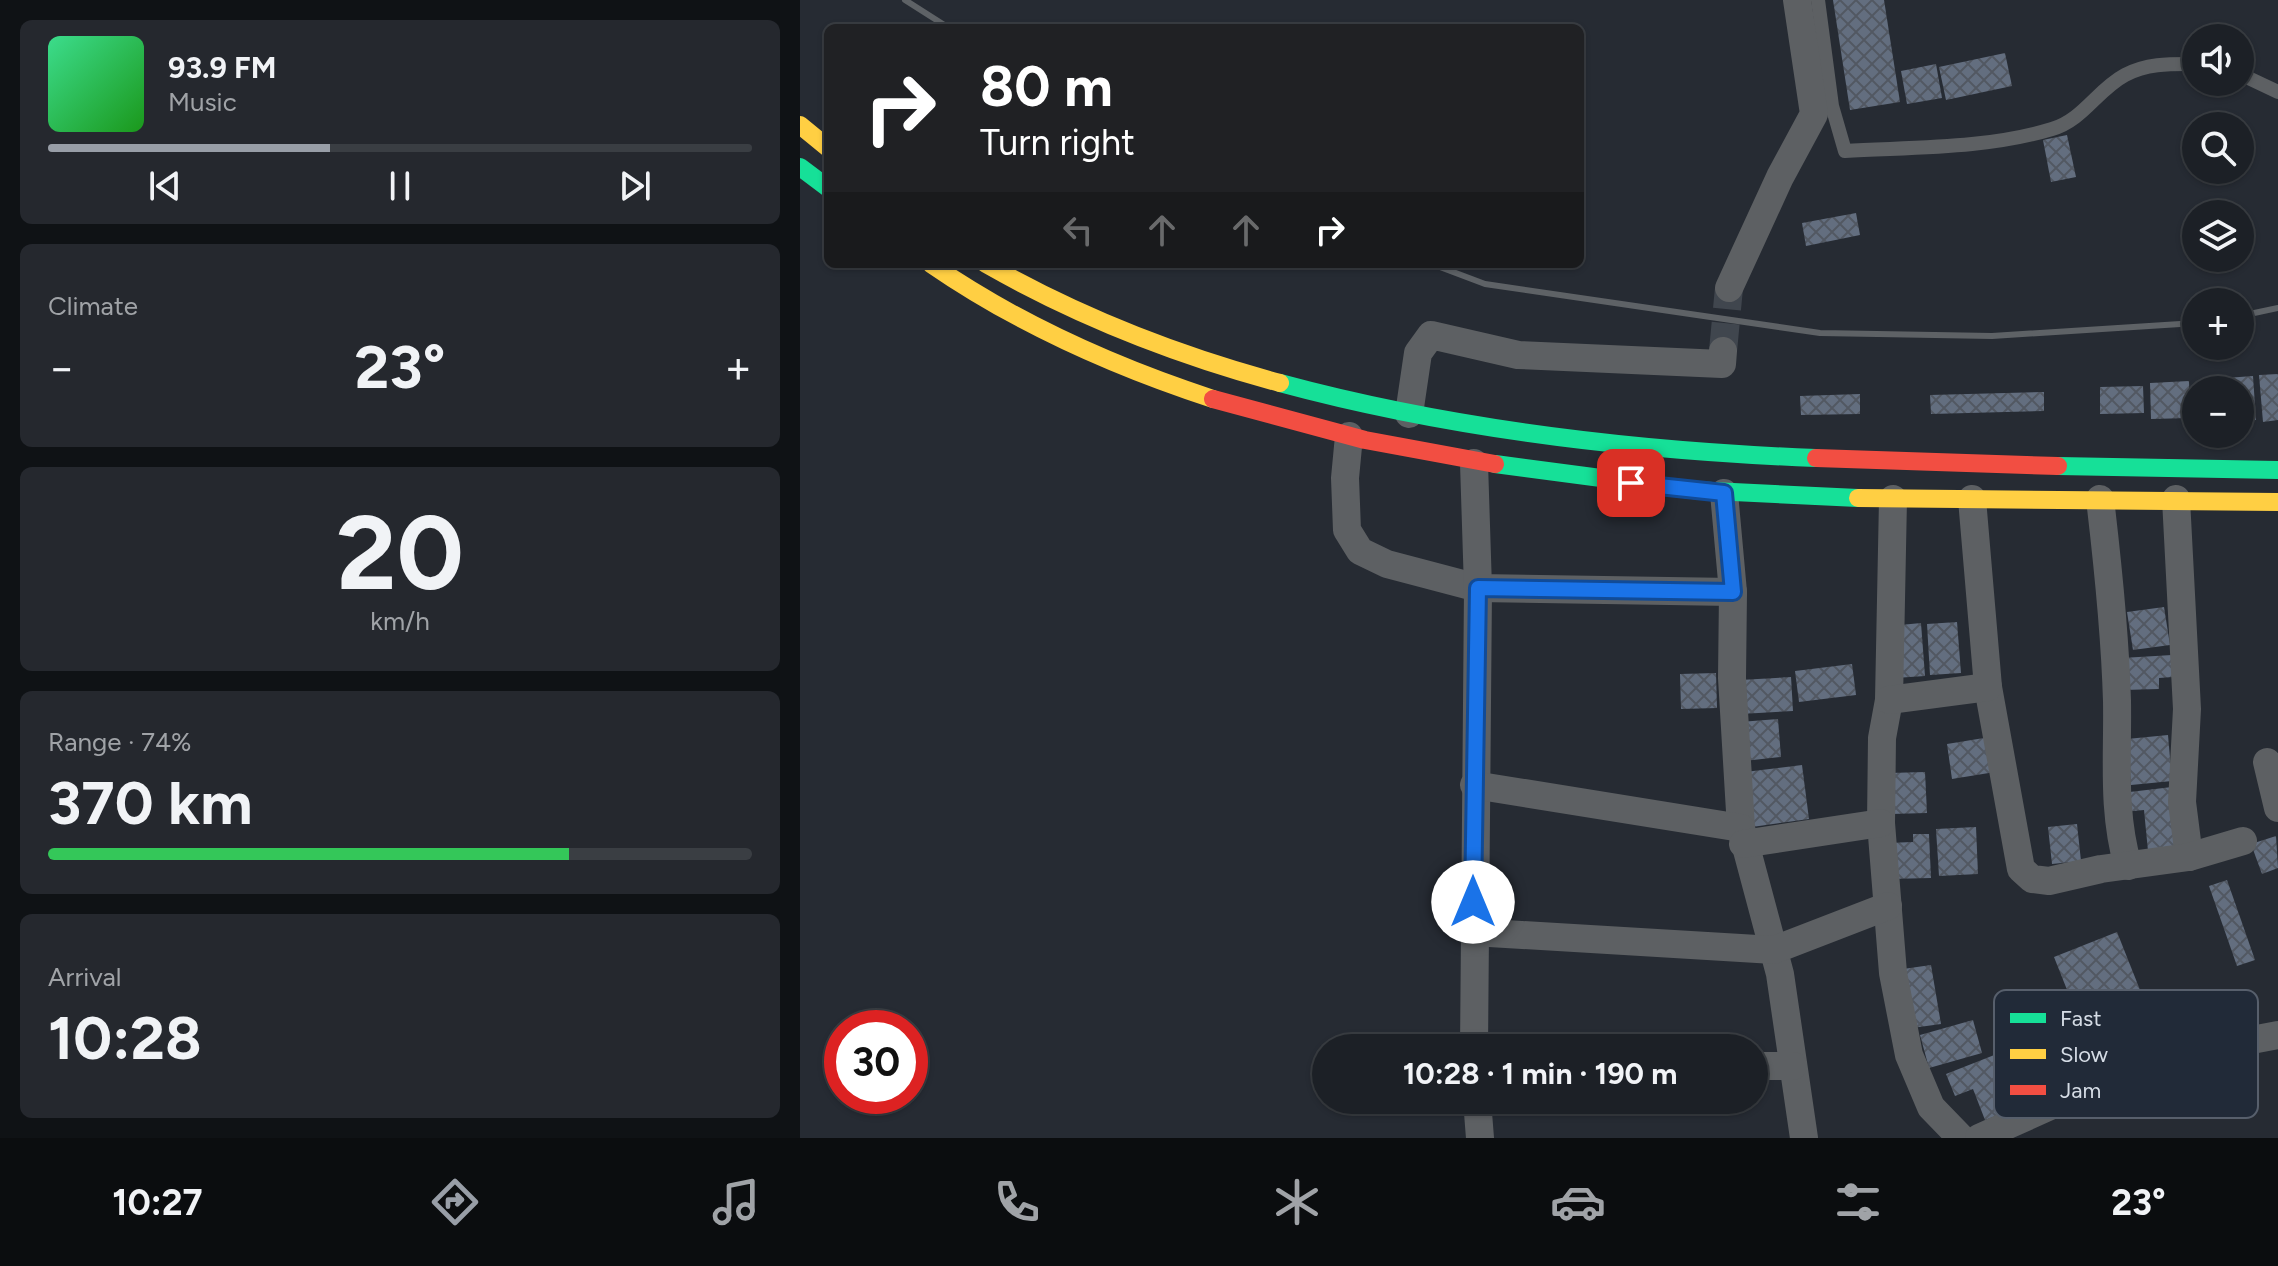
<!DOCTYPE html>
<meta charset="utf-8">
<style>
body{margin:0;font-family:Figtree,sans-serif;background:#25282e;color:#f1f3f6;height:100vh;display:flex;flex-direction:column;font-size:30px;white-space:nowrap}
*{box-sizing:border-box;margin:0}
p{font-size:26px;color:#a0a3a7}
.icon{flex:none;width:44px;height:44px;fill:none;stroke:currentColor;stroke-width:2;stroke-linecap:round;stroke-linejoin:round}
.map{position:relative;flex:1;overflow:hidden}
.panel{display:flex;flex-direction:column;gap:20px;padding:20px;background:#0f1215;width:800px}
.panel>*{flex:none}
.hud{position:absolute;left:24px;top:24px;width:760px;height:244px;border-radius:12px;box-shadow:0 2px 6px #0004,0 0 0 2px #3a3e43;background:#202124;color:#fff;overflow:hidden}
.controls{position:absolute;left:1382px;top:24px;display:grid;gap:16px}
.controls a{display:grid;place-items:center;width:72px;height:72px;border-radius:50%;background:#1c2026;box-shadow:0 2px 6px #0004,0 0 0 2px #3a3e43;font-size:40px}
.speed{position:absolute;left:24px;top:1010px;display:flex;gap:16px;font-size:40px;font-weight:700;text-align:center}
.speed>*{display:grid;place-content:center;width:104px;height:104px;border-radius:50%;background:#1c2026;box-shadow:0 2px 6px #0004,0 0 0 2px #3a3e43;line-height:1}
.speed .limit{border:12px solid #d22;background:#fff;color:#111}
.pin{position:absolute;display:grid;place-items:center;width:68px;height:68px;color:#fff;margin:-34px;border-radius:16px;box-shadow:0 4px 12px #0006}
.me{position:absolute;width:88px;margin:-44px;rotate:0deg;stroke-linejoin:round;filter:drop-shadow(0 0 6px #0008)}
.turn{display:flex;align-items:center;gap:28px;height:168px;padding:0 24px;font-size:36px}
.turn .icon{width:104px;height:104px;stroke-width:2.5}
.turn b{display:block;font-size:56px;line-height:68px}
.lanes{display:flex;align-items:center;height:76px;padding:0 24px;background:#0003;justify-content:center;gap:40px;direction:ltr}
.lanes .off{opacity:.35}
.big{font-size:60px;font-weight:700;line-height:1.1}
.panel .card{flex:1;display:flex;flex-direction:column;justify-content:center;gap:12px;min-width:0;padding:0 28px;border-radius:12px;background:#25282e}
.panel .dial{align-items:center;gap:0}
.dial b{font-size:104px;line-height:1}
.song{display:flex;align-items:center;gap:24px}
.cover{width:96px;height:96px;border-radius:12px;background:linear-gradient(135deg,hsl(150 70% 55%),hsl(120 70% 35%))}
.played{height:8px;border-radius:4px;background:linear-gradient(90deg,#989ea7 40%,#3a3e43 40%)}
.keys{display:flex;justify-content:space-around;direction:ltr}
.heat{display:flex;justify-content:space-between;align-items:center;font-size:44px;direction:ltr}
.charge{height:12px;border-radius:6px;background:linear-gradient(90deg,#34c759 74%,#3a3e43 0)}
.trip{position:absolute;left:512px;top:1034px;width:456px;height:80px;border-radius:40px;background:#1c2026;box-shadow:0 2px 6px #0004,0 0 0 2px #3a3e43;font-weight:700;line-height:80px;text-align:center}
.dock{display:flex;height:128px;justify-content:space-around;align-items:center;background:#0b0d0f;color:#a0a3a7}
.dock .icon{width:56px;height:56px}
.dock .active{color:#989ea7}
.dock b{font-size:36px;color:#f1f3f6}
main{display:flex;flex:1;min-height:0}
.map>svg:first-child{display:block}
.building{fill:url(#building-cross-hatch)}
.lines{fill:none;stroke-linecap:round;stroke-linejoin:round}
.street-tunnel{stroke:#40464e;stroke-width:28;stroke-dasharray:28 14;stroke-linecap:butt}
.lane{stroke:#5d6063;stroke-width:14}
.street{stroke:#5d6063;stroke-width:28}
.fast{stroke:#16e098;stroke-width:18}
.slow{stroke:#ffcf43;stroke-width:18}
.jam{stroke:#f24e42;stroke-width:18}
.rail{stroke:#5e6266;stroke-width:6}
.route-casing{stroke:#114b97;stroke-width:20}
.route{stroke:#1a73e8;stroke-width:14}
.key{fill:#212a38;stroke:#575f6c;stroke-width:2}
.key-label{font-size:22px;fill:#d5dce5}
</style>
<main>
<section class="panel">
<div class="card">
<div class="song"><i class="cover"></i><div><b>93.9 FM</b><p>Music</p></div></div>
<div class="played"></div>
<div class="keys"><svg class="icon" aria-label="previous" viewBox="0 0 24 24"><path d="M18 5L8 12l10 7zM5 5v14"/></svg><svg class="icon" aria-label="pause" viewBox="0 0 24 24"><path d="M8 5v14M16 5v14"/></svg><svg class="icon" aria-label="next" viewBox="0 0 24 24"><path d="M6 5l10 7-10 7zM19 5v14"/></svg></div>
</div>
<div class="card"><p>Climate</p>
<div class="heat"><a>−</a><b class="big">23°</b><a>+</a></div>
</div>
<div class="card dial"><b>20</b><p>km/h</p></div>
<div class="card"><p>Range · 74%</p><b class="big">370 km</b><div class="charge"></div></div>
<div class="card"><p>Arrival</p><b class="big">10:28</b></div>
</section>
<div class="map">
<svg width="1478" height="1138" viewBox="0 0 1478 1138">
<defs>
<pattern id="building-cross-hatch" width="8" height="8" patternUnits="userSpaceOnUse" patternTransform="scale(2)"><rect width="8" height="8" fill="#636e7f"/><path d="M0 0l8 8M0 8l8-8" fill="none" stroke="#525862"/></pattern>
</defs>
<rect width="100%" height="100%" fill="#262b33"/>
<!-- building -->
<g class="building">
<polygon points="1033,0 1084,0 1100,102 1050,110"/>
<polygon points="1205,53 1212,86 1146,100 1139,67"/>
<polygon points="1136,64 1142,98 1107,104 1101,71"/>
<polygon points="1267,135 1276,177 1251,182 1243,140"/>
<polygon points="1056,213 1060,235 1006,246 1002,223"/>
<polygon points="1478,374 1478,420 1463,422 1459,375"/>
<polygon points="1453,376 1456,420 1440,421 1440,390 1414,390 1413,379"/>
<polygon points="1389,381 1390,418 1351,419 1350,383"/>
<polygon points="1343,386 1344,413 1300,414 1300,387"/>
<polygon points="1244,392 1244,411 1131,414 1130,395"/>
<polygon points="1060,394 1060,414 1001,415 1000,396"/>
<polygon points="1364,607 1370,645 1333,650 1327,612"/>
<polygon points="1157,622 1161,673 1130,675 1127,624"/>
<polygon points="1121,623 1125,676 1095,678 1090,626"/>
<polygon points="1372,655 1373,677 1359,678 1359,689 1324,690 1322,658"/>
<polygon points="1052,664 1056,695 999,702 995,671"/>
<polygon points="916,673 917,708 881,709 880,674"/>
<polygon points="991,677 993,711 941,714 940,680"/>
<polygon points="978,719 981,757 944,761 940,722"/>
<polygon points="1368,735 1372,781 1331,785 1327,739"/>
<polygon points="1190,737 1195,772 1152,779 1147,744"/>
<polygon points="1002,765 1009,819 952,827 945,772"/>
<polygon points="1125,772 1127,813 1091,814 1089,773"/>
<polygon points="1372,787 1378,847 1348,851 1344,810 1323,812 1321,793"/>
<polygon points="1277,824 1281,861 1252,864 1248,827"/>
<polygon points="1176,827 1178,874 1139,876 1136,829"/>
<polygon points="1113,834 1129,834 1131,878 1089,879 1087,843 1113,842"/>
<polygon points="1476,836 1478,868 1462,874 1451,844"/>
<polygon points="1427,880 1455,960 1437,966 1409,886"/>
<polygon points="1317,932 1344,1000 1281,1025 1254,957"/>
<polygon points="1131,965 1141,1024 1112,1028 1103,969"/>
<polygon points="1173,1020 1182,1053 1129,1068 1120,1035"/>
<polygon points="1207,1050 1228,1104 1185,1120 1173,1089 1155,1096 1146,1074"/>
</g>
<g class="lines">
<!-- street-tunnel -->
<polyline class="street-tunnel" points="923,351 929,288"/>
<!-- lane -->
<g class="lane">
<path d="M1018,0L1032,106L1045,151C1113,147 1186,149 1252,129C1283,120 1297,90 1325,75C1348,63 1371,64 1396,64"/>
<polyline points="1440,74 1478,92"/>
</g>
<!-- street -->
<g class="street">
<polyline points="929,288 980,177 1014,114 997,0"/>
<polyline points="609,414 618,353 631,335 718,355 922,364 923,351"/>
<polyline points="549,436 545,478 547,530 560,551 587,564 678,588 933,592"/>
<polyline points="674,463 678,588 674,1048"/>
<polyline points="924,493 933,592 932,678 941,828 980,974 1004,1138"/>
<polyline points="1093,499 1089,700 1082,738 1081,823 1093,973 1109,1055 1131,1107 1161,1138"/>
<path d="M1300,499C1308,566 1315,633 1317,701C1318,758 1312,810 1328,866"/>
<polyline points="1376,499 1387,709 1382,802 1389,857"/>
<polyline points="1188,687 1221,869 1232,879 1249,881 1301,869 1389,857 1443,841"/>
<polyline points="1089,700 1188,687 1172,499"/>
<polyline points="1467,762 1478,808"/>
<polyline points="674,785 941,828"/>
<polyline points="943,844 1081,823"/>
<polyline points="673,932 974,950 1088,906"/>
<polyline points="954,1066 993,1066"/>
<polyline points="677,1100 680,1138"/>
<polyline points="1179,1138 1357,1058 1478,1035"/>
</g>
<!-- fast -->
<g class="fast">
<polyline points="0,167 28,188"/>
<path d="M480,383C654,430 837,451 1016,458"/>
<polyline points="695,464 892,490 1058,498"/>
<polyline points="1258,466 1478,470"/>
</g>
<!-- slow -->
<g class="slow">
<polyline points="0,125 28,148"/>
<path d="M131,264C218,324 312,366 413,399"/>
<path d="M186,264C279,317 376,355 480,383"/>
<polyline points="1058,498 1478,502"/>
</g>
<!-- jam -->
<g class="jam">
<polyline points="413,399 565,440 695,464"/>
<polyline points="1016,458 1258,466"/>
</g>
<!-- rail -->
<g class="rail">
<polyline points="105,0 149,28"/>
<polyline points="632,264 685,284 1020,333 1192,336 1396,323"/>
<polyline points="1440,316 1478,308"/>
</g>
</g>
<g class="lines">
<!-- route casing -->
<g class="route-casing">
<polyline id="route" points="673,902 678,588 933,592 924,493 831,483"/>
</g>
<!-- route -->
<use href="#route" class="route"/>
</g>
<!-- legend -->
<rect x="1194" y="990" width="264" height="128" rx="12" class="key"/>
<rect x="1210" y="1013" width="36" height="10" fill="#16e098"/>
<rect x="1210" y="1049" width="36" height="10" fill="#ffcf43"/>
<rect x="1210" y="1085" width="36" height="10" fill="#f24e42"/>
<g class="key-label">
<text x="1260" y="1026">Fast</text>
<text x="1260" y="1062">Slow</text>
<text x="1260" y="1098">Jam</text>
</g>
</svg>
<div class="controls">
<a><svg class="icon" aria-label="sound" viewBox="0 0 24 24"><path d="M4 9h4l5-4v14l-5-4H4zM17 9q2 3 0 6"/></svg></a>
<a><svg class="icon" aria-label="search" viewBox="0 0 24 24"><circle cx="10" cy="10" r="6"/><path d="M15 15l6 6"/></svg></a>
<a><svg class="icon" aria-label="layers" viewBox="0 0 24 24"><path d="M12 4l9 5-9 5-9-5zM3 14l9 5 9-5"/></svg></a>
<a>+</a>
<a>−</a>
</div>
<div class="speed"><div class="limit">30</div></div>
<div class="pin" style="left:831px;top:483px;background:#d93025"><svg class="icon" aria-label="arrive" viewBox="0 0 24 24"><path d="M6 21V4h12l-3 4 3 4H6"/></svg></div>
<svg class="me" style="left:673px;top:902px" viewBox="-20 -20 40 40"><circle r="19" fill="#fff"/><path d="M0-13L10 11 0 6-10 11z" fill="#1a73e8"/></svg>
<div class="trip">10:28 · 1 min · 190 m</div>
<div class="hud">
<div class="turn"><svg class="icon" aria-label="right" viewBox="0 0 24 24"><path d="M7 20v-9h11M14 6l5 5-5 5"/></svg><div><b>80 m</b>Turn right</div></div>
<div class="lanes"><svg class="icon off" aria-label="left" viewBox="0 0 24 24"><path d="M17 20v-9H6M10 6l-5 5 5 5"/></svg><svg class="icon off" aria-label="ahead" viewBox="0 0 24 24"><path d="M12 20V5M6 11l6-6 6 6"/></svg><svg class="icon off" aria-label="ahead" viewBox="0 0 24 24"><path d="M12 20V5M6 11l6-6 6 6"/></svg><svg class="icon" aria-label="right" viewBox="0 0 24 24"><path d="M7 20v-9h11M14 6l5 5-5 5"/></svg></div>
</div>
</div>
</main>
<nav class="dock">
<b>10:27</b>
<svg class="icon active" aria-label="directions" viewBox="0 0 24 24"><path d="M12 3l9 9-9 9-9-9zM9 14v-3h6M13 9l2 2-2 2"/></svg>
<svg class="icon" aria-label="music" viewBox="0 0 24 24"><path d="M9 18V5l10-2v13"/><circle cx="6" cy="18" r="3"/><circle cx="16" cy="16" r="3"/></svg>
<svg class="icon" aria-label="phone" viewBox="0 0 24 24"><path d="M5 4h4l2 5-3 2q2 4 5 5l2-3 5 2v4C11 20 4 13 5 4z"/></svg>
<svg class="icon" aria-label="climate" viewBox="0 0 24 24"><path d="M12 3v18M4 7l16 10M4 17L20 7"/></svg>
<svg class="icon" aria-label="car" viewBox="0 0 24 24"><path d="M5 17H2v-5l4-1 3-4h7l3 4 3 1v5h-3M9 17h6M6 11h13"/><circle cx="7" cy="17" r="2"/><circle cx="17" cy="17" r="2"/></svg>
<svg class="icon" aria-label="filters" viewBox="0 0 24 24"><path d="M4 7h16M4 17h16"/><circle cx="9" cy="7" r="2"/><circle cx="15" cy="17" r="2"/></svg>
<b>23°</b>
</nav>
